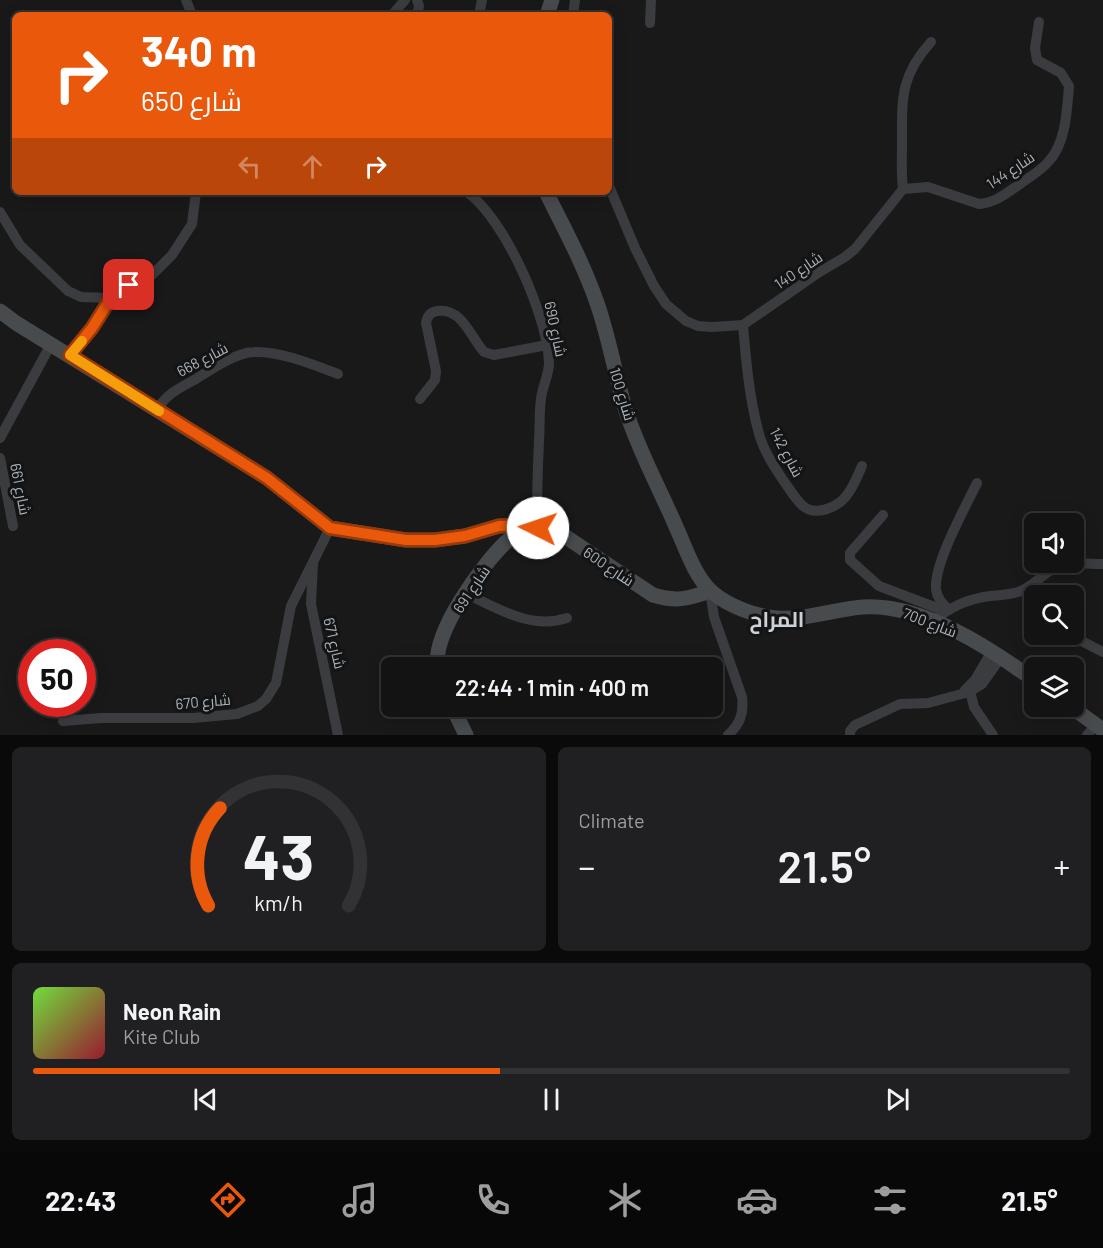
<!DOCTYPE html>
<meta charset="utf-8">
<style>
body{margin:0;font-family:Barlow,Cairo,sans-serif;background:#202022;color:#f1f3f6;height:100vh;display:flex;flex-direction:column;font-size:22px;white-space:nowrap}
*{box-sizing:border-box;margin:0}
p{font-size:20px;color:#9d9ea0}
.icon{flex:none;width:33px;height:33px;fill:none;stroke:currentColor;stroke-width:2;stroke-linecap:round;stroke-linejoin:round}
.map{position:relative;height:735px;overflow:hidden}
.side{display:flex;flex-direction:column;gap:12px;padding:12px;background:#0a0a0b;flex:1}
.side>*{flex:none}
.hud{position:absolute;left:12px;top:12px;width:600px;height:183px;border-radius:9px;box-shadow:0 3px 15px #0003,0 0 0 2px #323234;background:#ea580c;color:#fff;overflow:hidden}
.controls{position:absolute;left:1024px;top:513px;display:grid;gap:12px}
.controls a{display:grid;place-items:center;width:60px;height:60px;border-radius:9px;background:#131314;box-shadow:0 3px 15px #0003,0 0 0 2px #323234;font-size:30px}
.speed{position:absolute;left:18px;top:639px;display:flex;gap:12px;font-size:30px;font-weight:700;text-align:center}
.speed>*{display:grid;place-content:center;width:78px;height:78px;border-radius:50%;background:#131314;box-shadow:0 3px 15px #0003,0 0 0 2px #323234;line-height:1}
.speed .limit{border:9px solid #d22;background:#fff;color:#111}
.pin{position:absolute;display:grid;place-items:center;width:51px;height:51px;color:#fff;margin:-26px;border-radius:12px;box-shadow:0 3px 9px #0006}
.me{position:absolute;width:66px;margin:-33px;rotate:274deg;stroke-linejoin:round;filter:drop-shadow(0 0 4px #0008)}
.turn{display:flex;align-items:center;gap:21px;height:126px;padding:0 30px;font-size:27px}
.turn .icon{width:78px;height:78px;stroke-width:2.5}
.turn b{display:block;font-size:42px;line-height:51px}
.lanes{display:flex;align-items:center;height:57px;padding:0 30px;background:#0003;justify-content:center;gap:30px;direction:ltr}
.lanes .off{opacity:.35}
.big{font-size:45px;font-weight:600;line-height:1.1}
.side .tile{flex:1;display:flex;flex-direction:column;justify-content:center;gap:9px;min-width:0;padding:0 21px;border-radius:9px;background:#202022}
.side .dial{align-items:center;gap:0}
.dial svg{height:156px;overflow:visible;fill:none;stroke:#323234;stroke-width:7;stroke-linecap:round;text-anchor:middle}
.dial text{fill:#f1f3f6;stroke:none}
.song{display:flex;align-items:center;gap:18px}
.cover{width:72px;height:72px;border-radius:9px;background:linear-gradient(135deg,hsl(100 70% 55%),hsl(350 70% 35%))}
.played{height:6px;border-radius:3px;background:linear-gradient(90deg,#ea580c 45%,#323234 45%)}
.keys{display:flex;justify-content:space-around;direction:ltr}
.heat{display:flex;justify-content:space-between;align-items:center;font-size:33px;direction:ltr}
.side .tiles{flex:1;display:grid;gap:12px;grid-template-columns:1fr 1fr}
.tile:last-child{grid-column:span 2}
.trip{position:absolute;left:381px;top:657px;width:342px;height:60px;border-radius:9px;background:#131314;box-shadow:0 3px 15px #0003,0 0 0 2px #323234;font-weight:600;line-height:60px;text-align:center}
.tab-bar{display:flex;height:96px;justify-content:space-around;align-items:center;background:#080808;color:#9d9ea0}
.tab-bar .icon{width:42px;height:42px}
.tab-bar .active{color:#ea580c}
.tab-bar b{font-size:27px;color:#f1f3f6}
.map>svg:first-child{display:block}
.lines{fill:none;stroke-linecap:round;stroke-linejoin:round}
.street{stroke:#3a3c3f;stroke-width:10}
.secondary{stroke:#484b4e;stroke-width:15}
.route-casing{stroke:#983908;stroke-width:15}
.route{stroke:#ea580c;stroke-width:10}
.slow{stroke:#f59e0b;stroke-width:10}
.labels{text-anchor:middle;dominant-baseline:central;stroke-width:6;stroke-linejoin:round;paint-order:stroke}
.street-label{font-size:15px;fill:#acb3b8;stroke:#131415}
.district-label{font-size:21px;font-weight:bold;fill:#cdd1d5;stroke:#131415}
</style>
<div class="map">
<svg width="1103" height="735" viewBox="0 0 1103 735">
<rect width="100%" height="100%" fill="#19191a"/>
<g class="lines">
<!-- street -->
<g class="street">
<polyline points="186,0 192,15"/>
<polyline points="417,0 419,6 417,15"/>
<polyline points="392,15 405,0"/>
<polyline points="479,15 482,0"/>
<polyline points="573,15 575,0"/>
<polyline points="650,23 651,0"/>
<path d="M609,186L635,248L654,286L666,304L686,321L698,326L712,327L743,325L818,273L845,257L855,249L903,189C901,173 902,158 902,142C902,99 900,76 931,42"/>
<path d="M903,189L928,187L979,204C995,203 1007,193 1020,184C1029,177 1041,171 1049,161C1066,143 1067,109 1069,86L1061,73L1037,60L1035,48L1039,22"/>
<path d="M467,192C505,219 548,317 549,363C549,375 542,387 541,399C539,412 540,427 539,440C538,469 536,498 538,528"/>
<polyline points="0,212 20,245 68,291 81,297 111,298"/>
<path d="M743,325C746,360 749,396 758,430C762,448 773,465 783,480C789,488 795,499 803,506C816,517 838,507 847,495C854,486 858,475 862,466"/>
<polyline points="70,355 92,328 111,298 129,285 152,275 172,255 192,224 196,192"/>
<path d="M420,399L435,380L436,371L426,323C427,317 430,312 437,311C462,307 471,338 484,352L494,355L547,345"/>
<path d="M157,410C166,394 181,387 196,379C210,370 237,352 254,352C280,351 314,365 338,374"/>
<polyline points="0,438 51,344"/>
<polyline points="0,458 13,526"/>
<polyline points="883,515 850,553 850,560 879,586 945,611"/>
<polyline points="313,564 311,604 338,735"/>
<path d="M710,591L714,617L742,697C744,714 740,724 728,735"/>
<path d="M465,593C497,608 531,630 567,618"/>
<path d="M948,609C942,603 937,598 936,589C934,563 965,508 977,483"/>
<path d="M932,622C950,607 967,599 990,596C1000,595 1009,595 1018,592C1033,587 1043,573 1057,567C1071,561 1088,564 1103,564"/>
<polyline points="1068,634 1103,652"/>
<polyline points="969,687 974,707 993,735"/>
<polyline points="965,690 975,680 992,651"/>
<polyline points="63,721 101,718 193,718 237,714 258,706 266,699 276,683 291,606 330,528"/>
<polyline points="850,735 850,731 855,725 900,704 928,703 969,692 982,684 1001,657"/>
<polyline points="1087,735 1096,725"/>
</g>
<!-- secondary -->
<g class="secondary">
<polyline points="547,15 552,0"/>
<path d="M546,192C564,228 584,265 597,303C609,337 615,374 625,408C638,450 660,489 677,529C686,549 695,577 712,592C728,606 757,617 778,618C807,620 835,609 863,607C922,603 990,648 1035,681"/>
<path d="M0,311L16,323L267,478L330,528L406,540H435L465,536L499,526H529L566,537L653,595C676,602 688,599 710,591"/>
<path d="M438,668C431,634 482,565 506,542C513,536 522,531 529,526"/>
<polyline points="452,706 466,735"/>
<polyline points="1070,706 1103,730"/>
</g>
</g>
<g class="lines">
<!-- route casing -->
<g class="route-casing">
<polyline id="route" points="129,285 111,298 92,328 70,355 267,478 330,528 406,540 435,540 465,536 499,526 517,525 538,528"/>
</g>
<!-- route -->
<use href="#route" class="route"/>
<!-- slow -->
<polyline class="slow" points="82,341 70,355 159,411"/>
</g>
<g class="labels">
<!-- street labels -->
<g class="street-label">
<text transform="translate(1010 170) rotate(-34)">شارع 144</text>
<text transform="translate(798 270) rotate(-34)">شارع 140</text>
<text transform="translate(556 329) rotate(78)">شارع 690</text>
<text transform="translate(202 359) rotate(-28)">شارع 668</text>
<text transform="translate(623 394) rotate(73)">شارع 100</text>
<text transform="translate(787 452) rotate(62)">شارع 142</text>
<text transform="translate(21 489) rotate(79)">شارع 661</text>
<text transform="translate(609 566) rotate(34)">شارع 600</text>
<text transform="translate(471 589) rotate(-56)">شارع 691</text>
<text transform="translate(930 622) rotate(21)">شارع 700</text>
<text transform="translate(335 643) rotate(77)">شارع 671</text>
<text transform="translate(203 701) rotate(-5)">شارع 670</text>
</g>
<!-- district labels -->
<g class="district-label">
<text x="777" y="618">المراح</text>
</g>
</g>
</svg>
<div class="controls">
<a><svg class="icon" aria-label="sound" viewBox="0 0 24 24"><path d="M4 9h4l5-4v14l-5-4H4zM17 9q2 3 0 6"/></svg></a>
<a><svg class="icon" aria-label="search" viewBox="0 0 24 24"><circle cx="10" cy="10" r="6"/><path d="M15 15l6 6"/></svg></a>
<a><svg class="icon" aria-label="layers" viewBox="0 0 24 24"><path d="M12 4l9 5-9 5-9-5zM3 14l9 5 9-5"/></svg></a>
</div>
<div class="speed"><div class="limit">50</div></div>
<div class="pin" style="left:129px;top:285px;background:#d93025"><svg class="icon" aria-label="arrive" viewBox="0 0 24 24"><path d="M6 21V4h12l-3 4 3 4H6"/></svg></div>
<svg class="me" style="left:538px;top:528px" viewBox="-20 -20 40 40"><circle r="19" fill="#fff"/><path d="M0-13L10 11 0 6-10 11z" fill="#ea580c"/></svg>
<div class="trip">22:44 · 1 min · 400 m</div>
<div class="hud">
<div class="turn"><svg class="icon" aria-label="right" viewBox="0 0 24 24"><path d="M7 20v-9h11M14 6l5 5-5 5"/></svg><div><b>340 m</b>شارع 650</div></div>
<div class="lanes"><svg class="icon off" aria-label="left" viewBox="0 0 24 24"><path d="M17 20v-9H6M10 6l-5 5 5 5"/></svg><svg class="icon off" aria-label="ahead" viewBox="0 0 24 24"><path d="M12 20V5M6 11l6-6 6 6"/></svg><svg class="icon" aria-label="right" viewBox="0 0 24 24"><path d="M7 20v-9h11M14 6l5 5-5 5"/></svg></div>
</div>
</div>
<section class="side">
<div class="tiles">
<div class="tile dial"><svg viewBox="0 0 100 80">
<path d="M14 69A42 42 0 1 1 86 69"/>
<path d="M14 69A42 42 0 0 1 20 19" stroke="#ea580c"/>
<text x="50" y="56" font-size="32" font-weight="700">43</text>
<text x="50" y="72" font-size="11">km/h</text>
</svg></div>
<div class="tile"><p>Climate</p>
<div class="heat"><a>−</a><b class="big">21.5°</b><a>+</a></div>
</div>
<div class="tile">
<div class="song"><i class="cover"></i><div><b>Neon Rain</b><p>Kite Club</p></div></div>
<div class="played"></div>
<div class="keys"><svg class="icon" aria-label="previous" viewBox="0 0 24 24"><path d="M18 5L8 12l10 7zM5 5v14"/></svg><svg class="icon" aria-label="pause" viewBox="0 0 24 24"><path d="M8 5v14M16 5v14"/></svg><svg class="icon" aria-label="next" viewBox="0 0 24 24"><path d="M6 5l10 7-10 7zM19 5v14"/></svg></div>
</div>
</div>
</section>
<nav class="tab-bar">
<b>22:43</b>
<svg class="icon active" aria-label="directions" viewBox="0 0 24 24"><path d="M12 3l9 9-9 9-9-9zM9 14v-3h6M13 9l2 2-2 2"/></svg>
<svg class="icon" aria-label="music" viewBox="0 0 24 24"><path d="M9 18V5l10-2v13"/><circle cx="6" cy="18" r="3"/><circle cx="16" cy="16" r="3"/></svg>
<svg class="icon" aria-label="phone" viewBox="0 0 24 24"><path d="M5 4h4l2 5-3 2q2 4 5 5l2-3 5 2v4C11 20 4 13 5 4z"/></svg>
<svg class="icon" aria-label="climate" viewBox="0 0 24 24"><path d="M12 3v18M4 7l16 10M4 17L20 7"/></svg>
<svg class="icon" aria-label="car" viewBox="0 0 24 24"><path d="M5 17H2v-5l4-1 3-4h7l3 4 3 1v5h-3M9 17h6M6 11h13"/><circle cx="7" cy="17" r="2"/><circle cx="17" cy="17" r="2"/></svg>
<svg class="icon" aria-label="filters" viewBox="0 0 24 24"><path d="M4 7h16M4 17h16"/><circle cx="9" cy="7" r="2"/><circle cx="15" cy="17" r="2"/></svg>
<b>21.5°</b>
</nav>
